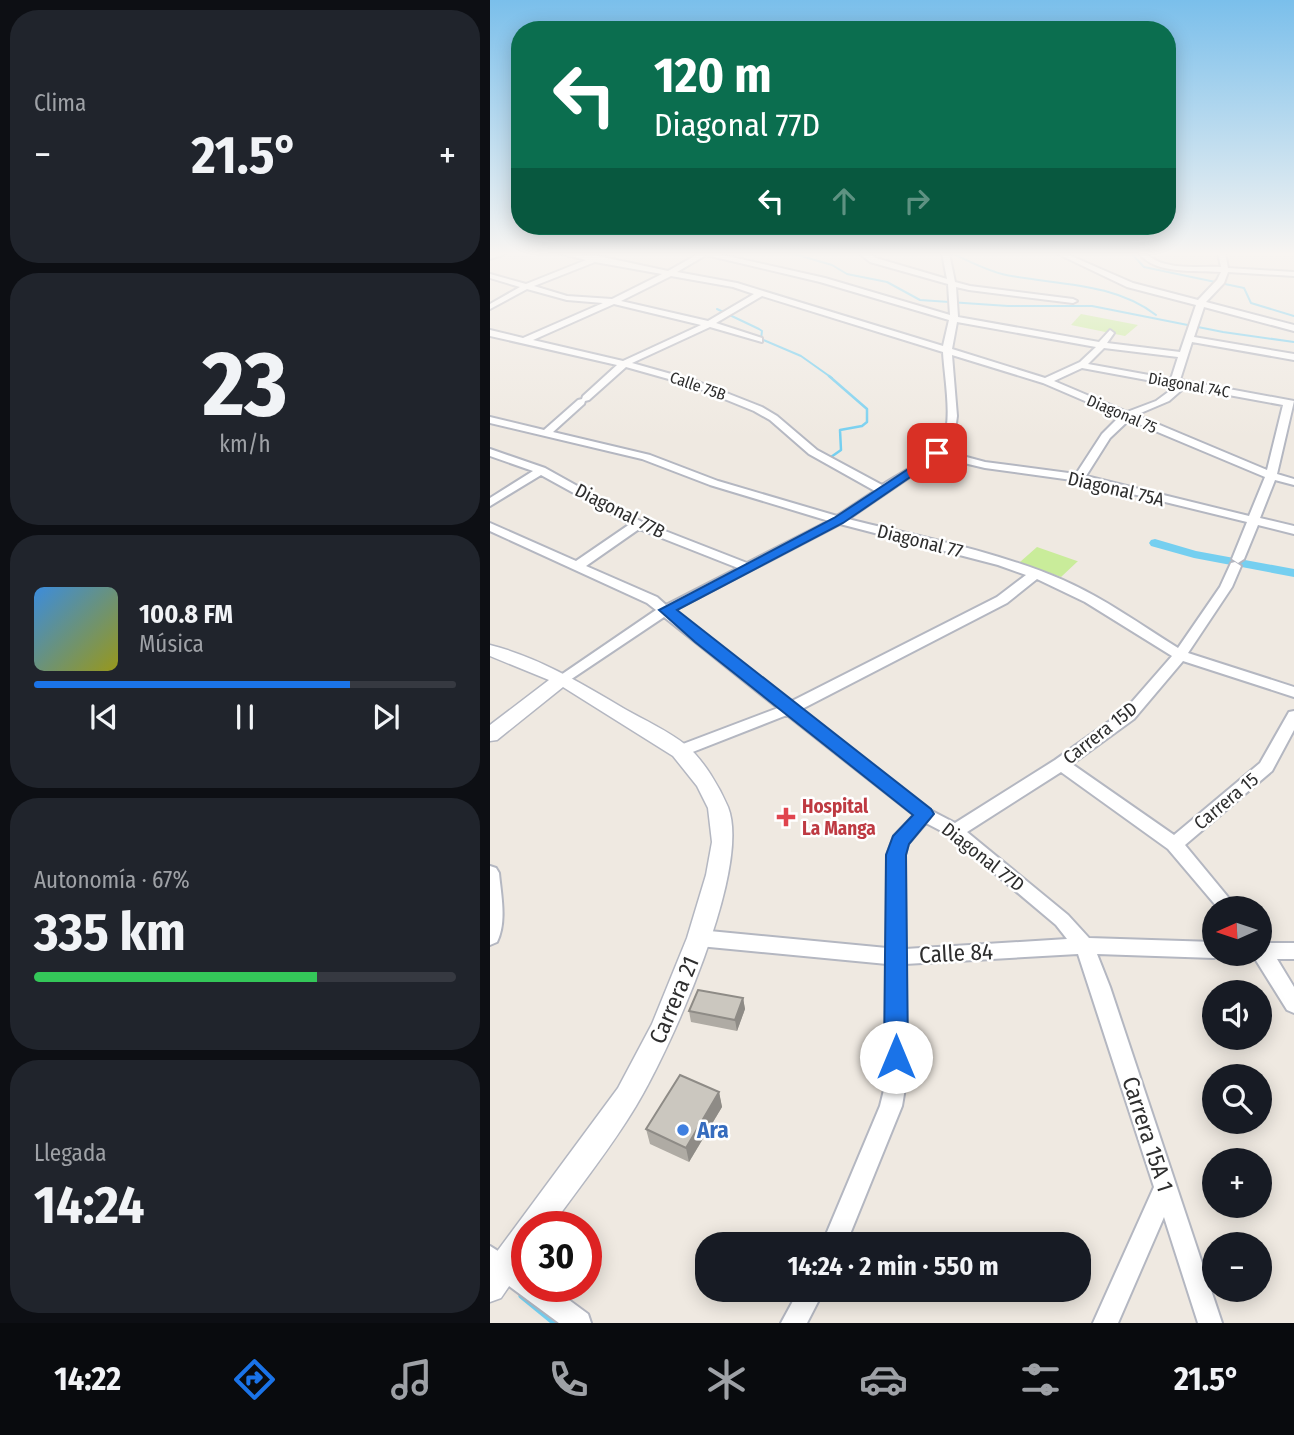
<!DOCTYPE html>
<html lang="es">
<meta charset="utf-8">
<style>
body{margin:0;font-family:"Fira Sans Condensed",sans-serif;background:#20242c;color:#f1f3f6;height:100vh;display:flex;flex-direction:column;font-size:26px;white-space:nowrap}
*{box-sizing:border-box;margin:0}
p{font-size:23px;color:#9ea1a6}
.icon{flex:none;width:38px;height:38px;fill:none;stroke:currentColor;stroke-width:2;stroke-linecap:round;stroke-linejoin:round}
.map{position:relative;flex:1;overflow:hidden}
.details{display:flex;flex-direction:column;gap:10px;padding:10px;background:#0d0f14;width:490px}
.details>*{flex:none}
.guide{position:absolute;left:21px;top:21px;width:665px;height:214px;border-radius:28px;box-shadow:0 4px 18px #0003;background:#0b6e4f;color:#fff;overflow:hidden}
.needle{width:46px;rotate:267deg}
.tools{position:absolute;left:712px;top:896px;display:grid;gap:14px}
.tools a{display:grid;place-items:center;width:70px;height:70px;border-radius:50%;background:#171b24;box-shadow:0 4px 18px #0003;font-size:35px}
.speed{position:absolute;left:21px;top:1211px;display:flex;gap:14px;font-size:35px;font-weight:700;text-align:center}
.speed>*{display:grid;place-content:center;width:91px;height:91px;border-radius:50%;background:#171b24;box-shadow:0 4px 18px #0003;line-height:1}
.speed .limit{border:10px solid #d22;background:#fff;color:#111}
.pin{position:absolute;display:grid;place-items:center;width:60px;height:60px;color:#fff;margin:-30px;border-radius:14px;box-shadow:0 4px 10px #0006}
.me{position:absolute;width:77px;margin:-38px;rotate:0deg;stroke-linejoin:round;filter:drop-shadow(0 0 5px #0008)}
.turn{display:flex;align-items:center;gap:24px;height:147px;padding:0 28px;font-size:32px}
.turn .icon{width:91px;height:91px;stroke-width:2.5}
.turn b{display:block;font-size:49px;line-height:60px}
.lanes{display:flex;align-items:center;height:66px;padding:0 28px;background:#0003;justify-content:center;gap:35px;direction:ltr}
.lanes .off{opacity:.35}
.big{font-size:52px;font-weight:700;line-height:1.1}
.details .widget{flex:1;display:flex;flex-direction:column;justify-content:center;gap:10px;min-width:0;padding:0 24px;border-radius:28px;background:#20242c}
.details .dial{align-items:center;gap:0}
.dial b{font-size:91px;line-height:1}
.song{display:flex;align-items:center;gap:21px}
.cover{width:84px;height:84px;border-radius:10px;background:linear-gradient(135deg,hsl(210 70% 55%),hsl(60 70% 35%))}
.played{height:7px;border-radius:4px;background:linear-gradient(90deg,#1a73e8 75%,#363941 75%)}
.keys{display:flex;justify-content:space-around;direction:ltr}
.heat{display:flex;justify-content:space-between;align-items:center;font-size:38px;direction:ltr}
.charge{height:10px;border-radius:5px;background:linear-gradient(90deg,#34c759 67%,#363941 0)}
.trip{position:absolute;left:205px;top:1232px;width:396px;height:70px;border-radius:28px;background:#171b24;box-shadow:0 4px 18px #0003;font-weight:700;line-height:70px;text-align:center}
.tabs{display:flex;height:112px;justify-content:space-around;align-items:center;background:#090b0e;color:#9ea1a6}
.tabs .icon{width:49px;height:49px}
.tabs .current{color:#1a73e8}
.tabs b{font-size:32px;color:#f1f3f6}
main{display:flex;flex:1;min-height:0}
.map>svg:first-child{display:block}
.pitch{fill:#c9ec9a}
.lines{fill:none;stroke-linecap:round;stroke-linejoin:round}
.stream-far2{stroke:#75cff0;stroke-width:2}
.stream-far1{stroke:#75cff0;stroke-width:2.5}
.stream{stroke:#75cff0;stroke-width:5}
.canal{fill:#75cff0;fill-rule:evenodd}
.minor-casing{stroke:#b4b7c1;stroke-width:4}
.tertiary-casing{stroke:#b4b7c1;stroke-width:3}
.minor{fill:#fff;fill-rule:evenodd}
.tertiary{fill:#fff;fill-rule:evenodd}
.wall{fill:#afaba4}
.shaded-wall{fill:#8e8b86}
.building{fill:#cbc7bf;stroke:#8e8b86;stroke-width:2}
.route{fill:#1a73e8;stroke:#114b97;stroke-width:2}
.health-dot{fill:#e0444e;stroke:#fff;stroke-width:2.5}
.shop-dot{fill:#3f7fe0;stroke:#fff;stroke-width:2.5}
.labels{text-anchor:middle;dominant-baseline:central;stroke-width:5;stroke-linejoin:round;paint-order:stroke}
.far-street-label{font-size:16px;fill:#2e2e2e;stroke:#fff}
.street-label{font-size:19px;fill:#2e2e2e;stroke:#fff}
.health-label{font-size:19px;font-weight:bold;fill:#be3a42;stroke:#fff;text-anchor:start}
.near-street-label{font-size:23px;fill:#2e2e2e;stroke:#fff}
.near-shop-label{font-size:23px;font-weight:bold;fill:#366cbe;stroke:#fff;text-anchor:start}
</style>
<main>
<section class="details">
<div class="widget"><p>Clima</p>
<div class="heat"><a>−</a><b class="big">21.5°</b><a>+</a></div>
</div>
<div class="widget dial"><b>23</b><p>km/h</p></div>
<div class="widget">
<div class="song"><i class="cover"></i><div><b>100.8 FM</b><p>Música</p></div></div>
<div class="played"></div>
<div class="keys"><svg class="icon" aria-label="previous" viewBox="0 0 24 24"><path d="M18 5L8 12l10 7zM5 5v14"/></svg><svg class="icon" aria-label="pause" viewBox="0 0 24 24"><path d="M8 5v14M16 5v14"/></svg><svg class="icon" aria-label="next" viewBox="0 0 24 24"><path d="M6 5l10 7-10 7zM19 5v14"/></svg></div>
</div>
<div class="widget"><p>Autonomía · 67%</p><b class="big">335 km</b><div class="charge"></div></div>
<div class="widget"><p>Llegada</p><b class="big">14:24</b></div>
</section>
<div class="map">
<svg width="804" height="1323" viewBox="0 0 804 1323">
<rect width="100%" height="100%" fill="#efe9e1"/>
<!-- pitch -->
<g class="pitch">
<polygon points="591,314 648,325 635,336 581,325"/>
<polygon points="547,547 587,561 588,561 571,577 530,562"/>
</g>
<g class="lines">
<!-- stream-far2 -->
<g class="stream-far2">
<polyline points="301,253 342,265 357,274 397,282 430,300 518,306 602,306 733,332 804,342"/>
<path d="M461,253C479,261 497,271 516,275C567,285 623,282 666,315"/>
<polyline points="641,253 654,267 754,288 761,303 804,316"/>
<polyline points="227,309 269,329 272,331 271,339 311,356 342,378"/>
</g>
<!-- stream-far1 -->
<polyline class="stream-far1" points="339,376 377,409 377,422 372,426 350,430 351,450 341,457"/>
<!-- stream -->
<polyline class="stream" points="31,1296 64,1323"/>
<!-- canal -->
<g class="canal">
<polygon points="294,253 305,253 301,255"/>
<polygon points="665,539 706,551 804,569 804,577 704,558 661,546 659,543 661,540"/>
</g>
<!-- minor casing -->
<g class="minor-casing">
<g id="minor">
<polygon points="6,253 17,253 0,259 0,255"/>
<path d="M68,253L108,256L178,271L210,253H224L335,278L460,315L458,284L380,262L369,253H377L386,258L457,279L452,253H459L465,282L480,286L583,299L587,301L583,303L479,290L466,287L468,317L609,342L620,330L624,333L617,343L690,352L706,305L637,287L566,253H574L643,283L708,300L727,280L731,272C705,270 665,275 649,253H656C672,271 708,266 731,267L728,253H735L738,268L804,272V276L738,272L734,283L716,302L804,325V331L714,307L704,337L804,354V360L702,342L690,380L804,401L787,474L804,479V485L785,480L770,518L804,526V534L768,525L754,559L748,563L742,559L757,522L589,481L495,468L449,457L358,519C430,537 506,551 573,580C614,598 651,625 688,648L730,587L741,563L745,562L751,566L742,587L698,653L804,687V697L693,661L644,719L582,764L684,835L770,763L799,712L804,711V730L782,771L695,845L747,908H728L678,849L571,772L477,832L578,915L599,938L724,942V954H731L724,958L607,954L620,987L732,1323H708L674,1217L628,1323H603L664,1187L588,954L415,964L416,1082L412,1106L356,1244H332L390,1106L396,1082L397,964L209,946L202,943L200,938L202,933L209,930L397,948V855L404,836L424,815L297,715L195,755H185L182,751L185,747L288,708L174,617L77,682L72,684L65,679L166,610L157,603L0,531V523L86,561L140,524L51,475L0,506V498L43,471L0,456V449L55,468L152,522L257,563L339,521L220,485L152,459L0,423V417L54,430L88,400L92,399L93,396L127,365L0,336V330L33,338L113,303L77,300L37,289L0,309V304L30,287L0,278V274L36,284L96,260ZM216,255L330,282L459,320L453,346L247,283L187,272ZM105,262L172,274L122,299L77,296L44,286ZM181,276L243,287L264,294L218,321L131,301ZM272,296L453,352C454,374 463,421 453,439C443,457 409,474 392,485L327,450L287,416L272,407L206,381L142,363L220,327L272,342V338L226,323ZM124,304L211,325L133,361L43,340ZM467,322L606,347L590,362L555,378L462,349ZM614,348L688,357L681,379L598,364ZM462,355L553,383L630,416L612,434L586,474L495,462L454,451L464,438L467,416ZM136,367L200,385L264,411L280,420L319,454L385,491L347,516L228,481L160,455L63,432L94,404L95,401L99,400ZM592,368L684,385L685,387L666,401L637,412L564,381ZM695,387L793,405L777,470L646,415L679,401ZM639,420L775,477L759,516L596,476L620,438ZM350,524L508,565L536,575L507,597L300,702L183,611ZM149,529L248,568L176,605L167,597L96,566ZM547,579L595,602L682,656L634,711L565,760L465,823L440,810L310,710L517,603ZM436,823L459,835L566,925L577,939L415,949V855L418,844Z"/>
<path d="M0,866L6,868L9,873C11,895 17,922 7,942L0,945Z"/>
<polygon points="770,939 778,943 804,943 804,959 787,959 804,987 804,1013 797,1010 762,954 770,954"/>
<polygon points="0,1246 37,1269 37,1286 60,1286 98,1314 101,1323 69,1323 0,1272"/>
<polygon points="309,1290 334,1290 317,1323 291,1323"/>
</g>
</g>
<!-- tertiary casing -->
<g class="tertiary-casing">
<path id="tertiary" d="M0,645C48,657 91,683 133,708C154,720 179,731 197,746C214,761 229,786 238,807C262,868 180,1050 146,1106C121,1148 89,1187 61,1227H37V1260L11,1298L0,1302V1261L128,1088L162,1024L197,938L216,875L222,842L218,808L207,786L183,756L73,687L7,740L0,741V725L59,680L0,656Z"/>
</g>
<!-- minor -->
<use href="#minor" class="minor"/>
<!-- tertiary -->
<use href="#tertiary" class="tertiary"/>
</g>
<!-- wall -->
<g class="wall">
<polygon points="253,998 255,1009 247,1031 201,1022 199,1011"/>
<polygon points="229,1092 232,1107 199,1162 160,1144 156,1129"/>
</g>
<!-- shaded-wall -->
<g class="shaded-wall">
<polygon points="253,998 255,1009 247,1031 245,1020"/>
<polygon points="229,1092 232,1107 199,1162 196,1148"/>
</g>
<!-- building -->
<g class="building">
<polygon points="208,990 253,998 245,1020 199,1011"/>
<polygon points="190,1075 229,1092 196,1148 156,1129"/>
</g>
<!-- sky -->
<linearGradient id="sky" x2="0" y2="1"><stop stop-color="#7abfeb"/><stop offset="0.58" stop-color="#f8f5f2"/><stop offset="1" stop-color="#f8f5f2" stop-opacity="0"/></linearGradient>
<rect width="804" height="438" fill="url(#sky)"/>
<!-- route -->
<polygon class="route" points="447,450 451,451 451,456 353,523 187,610 441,809 444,814 419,844 416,855 418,1057 414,1064 406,1067 398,1064 394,1057 396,855 403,836 423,815 205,642 169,610 344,518"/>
<!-- markers -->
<path class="health-dot" d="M292.5 806.5h7v7h7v7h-7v7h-7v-7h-7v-7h7z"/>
<circle class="shop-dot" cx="193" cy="1130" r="7"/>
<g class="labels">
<!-- far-street labels -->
<g class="far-street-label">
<text transform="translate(699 385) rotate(10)">Diagonal 74C</text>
<text transform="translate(208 386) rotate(19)">Calle 75B</text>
<text transform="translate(632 414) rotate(23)">Diagonal 75</text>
</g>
<!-- street labels -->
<g class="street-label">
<text transform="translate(626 489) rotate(13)">Diagonal 75A</text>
<text transform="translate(130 511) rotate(27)">Diagonal 77B</text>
<text transform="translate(430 541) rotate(14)">Diagonal 77</text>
<text transform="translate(610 733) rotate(-38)">Carrera 15D</text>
<text transform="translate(736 801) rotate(-40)">Carrera 15</text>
<text transform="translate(493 857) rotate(38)">Diagonal 77D</text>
</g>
<!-- health labels -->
<g class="health-label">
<text x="312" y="806">Hospital<tspan x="312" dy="22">La Manga</tspan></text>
</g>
<!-- near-street labels -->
<g class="near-street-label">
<text transform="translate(466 953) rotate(-3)">Calle 84</text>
<text transform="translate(184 1000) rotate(-67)">Carrera 21</text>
<text transform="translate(658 1134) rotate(72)">Carrera 15A 1</text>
</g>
<!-- near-shop labels -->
<g class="near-shop-label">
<text x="207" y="1130">Ara</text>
</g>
</g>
</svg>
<div class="tools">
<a><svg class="needle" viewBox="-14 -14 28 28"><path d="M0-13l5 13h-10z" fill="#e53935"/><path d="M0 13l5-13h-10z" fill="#9ea1a6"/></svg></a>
<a><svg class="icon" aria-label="sound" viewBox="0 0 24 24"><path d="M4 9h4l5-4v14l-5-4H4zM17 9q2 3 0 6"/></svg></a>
<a><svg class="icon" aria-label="search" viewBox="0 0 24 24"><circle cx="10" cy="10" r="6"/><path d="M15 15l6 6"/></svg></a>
<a>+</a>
<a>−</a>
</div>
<div class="speed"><div class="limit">30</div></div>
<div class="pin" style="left:447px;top:453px;background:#d93025"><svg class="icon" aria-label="arrive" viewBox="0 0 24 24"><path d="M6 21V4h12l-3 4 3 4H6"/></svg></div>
<svg class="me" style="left:406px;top:1057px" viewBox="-20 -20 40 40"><circle r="19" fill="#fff"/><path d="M0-13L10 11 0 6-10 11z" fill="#1a73e8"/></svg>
<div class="trip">14:24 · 2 min · 550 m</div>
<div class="guide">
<div class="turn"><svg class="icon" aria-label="left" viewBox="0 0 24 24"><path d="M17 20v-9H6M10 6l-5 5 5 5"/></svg><div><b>120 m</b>Diagonal 77D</div></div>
<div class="lanes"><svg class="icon" aria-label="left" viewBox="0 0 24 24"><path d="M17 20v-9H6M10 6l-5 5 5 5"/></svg><svg class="icon off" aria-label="ahead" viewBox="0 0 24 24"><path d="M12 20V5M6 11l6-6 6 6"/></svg><svg class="icon off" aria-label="right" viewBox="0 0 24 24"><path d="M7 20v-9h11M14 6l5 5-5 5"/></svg></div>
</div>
</div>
</main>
<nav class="tabs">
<b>14:22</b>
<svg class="icon current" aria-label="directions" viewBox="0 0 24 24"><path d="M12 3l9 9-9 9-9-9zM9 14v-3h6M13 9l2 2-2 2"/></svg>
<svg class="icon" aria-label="music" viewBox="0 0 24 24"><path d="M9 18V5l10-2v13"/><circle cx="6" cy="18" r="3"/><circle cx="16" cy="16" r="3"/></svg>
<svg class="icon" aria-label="phone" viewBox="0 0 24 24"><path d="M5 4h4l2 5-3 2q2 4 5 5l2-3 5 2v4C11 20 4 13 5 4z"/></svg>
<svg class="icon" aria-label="climate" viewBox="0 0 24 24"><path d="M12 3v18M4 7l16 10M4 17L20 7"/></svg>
<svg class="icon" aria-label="car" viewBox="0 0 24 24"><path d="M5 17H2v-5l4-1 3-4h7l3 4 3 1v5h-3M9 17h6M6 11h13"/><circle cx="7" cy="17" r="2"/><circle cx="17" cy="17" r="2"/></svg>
<svg class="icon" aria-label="filters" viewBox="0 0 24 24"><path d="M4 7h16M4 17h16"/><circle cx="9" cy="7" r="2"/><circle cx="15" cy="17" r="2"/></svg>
<b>21.5°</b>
</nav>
